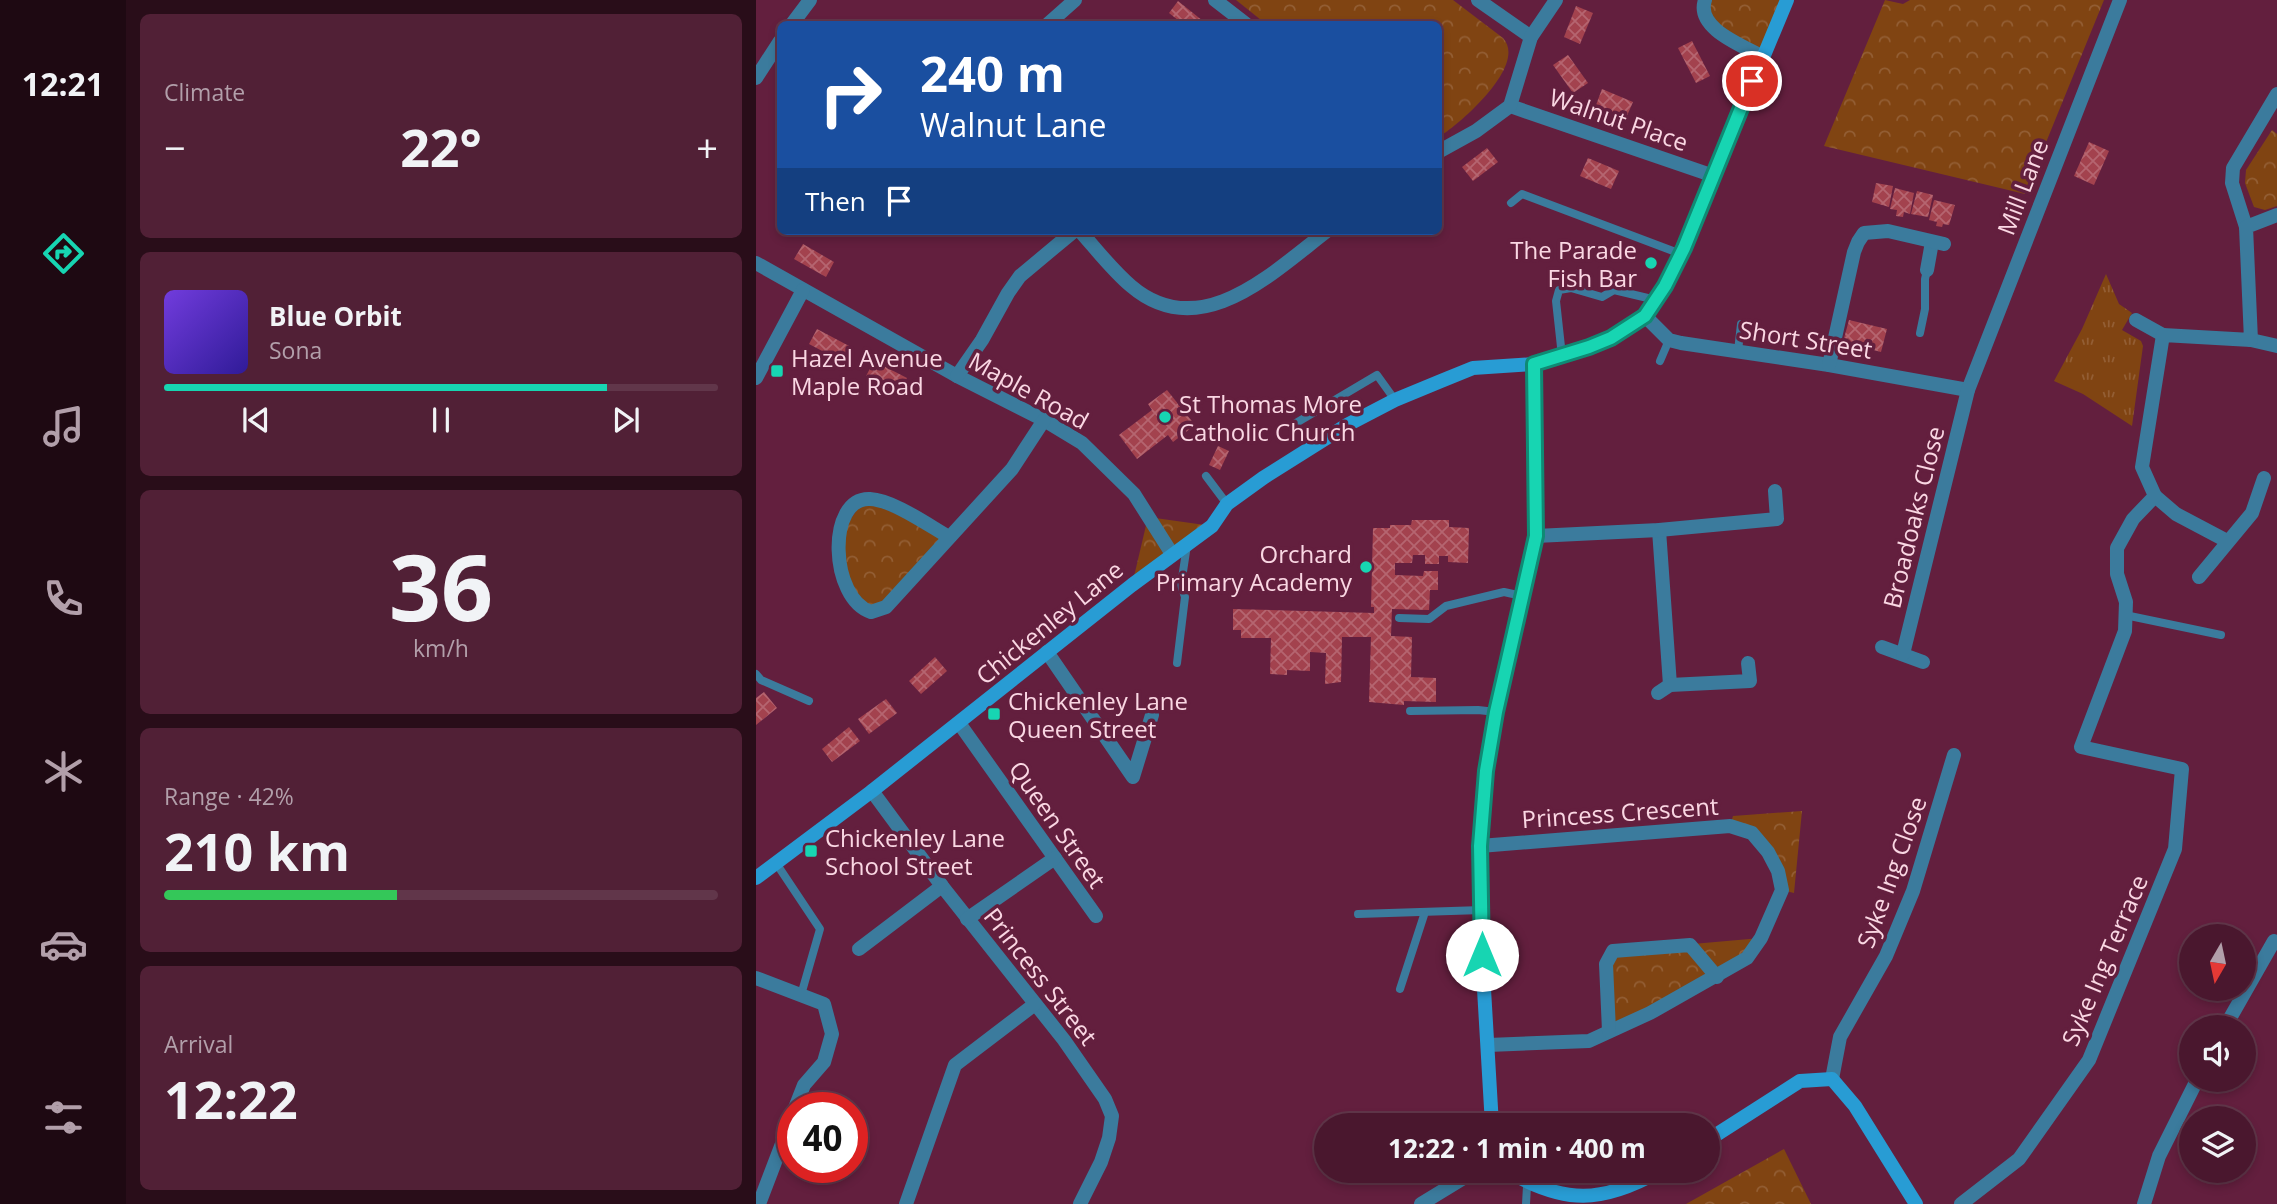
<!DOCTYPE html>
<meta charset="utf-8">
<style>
body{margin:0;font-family:"Open Sans",sans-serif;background:#512036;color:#f1f3f6;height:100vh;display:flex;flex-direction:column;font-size:26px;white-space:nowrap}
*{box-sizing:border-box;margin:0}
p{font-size:23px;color:#b29faa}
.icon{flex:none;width:38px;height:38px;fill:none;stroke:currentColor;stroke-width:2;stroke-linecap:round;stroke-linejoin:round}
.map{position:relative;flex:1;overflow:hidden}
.side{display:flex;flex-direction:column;gap:14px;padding:14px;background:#290d19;width:630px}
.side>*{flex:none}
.hud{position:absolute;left:21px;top:21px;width:665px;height:214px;border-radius:10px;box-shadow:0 4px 10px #0003,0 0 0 2px #61364a;background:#1a4fa0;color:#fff;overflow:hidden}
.needle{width:46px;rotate:189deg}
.controls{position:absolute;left:1423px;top:924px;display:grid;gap:14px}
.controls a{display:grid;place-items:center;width:77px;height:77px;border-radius:50%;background:#4a172e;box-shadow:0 4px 10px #0003,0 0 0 2px #61364a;font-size:35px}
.speed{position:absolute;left:21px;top:1092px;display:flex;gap:14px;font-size:35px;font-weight:700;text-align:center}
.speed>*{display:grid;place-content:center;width:91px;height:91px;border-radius:50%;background:#4a172e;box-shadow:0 4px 10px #0003,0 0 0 2px #61364a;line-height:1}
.speed .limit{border:10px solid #d22;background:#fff;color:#111}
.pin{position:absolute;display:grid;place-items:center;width:60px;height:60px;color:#fff;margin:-30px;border:4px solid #fff;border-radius:50%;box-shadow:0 2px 7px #0007}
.me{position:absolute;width:77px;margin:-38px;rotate:0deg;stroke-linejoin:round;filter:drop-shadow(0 0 5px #0008)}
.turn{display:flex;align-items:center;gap:24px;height:147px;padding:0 28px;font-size:32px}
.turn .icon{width:91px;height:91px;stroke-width:2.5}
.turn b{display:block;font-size:49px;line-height:60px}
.then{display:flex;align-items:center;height:66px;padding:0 28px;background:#0003;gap:14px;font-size:26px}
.big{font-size:52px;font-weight:700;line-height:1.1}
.side .tile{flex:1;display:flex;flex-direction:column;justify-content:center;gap:10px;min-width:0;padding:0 24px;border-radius:10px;background:#512036}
.side .dial{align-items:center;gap:0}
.dial b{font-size:91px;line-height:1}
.song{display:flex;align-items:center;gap:21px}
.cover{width:84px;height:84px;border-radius:10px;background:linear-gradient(135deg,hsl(260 70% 55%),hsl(250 70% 35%))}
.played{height:7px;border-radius:4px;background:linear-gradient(90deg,#17d5b2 80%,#61364a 80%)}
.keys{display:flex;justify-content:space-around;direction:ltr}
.heat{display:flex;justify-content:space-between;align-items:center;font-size:38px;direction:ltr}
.charge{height:10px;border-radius:5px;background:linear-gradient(90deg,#34c759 42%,#61364a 0)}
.trip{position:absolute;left:558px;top:1113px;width:406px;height:70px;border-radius:35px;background:#4a172e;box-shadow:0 4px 10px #0003,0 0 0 2px #61364a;font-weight:700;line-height:70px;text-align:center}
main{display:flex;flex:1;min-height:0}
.tab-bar{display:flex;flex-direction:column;width:126px;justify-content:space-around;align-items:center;background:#1e0912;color:#b29faa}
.tab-bar .icon{width:49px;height:49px}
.tab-bar .active{color:#17d5b2}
.tab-bar b{font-size:32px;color:#f1f3f6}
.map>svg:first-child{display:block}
.grass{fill:url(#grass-tufts)}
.park{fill:url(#park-crowns)}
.building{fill:url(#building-cross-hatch)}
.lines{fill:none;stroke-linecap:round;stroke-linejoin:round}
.lane{stroke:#3b7b9d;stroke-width:8}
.street{stroke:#3b7b9d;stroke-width:14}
.secondary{stroke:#289cd4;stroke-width:14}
.route-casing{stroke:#0f8a74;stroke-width:18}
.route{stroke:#17d5b2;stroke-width:12}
.poi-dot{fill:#17d5b2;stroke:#631f3e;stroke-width:2.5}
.labels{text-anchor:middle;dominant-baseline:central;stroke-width:7;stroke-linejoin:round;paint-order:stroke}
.street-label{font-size:24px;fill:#fad7e3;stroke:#631f3e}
.poi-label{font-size:24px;fill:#fad7e3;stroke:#631f3e;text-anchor:start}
</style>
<main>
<nav class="tab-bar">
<b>12:21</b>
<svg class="icon active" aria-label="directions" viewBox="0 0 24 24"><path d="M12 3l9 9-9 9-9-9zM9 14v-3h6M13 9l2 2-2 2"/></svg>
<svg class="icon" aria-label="music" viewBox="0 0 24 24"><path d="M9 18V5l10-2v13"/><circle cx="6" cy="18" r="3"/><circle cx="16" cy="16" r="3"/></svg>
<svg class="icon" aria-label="phone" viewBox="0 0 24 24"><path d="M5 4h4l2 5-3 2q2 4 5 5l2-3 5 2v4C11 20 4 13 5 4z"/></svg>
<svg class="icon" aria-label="climate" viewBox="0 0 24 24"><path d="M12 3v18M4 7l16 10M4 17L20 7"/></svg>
<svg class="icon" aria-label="car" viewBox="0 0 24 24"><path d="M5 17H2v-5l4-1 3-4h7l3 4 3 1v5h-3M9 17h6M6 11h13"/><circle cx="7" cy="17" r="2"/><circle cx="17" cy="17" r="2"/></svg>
<svg class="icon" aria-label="filters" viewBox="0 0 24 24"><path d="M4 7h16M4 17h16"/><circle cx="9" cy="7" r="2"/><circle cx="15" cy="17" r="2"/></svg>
</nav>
<section class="side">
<div class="tile"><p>Climate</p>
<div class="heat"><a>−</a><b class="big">22°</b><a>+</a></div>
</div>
<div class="tile">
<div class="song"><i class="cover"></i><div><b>Blue Orbit</b><p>Sona</p></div></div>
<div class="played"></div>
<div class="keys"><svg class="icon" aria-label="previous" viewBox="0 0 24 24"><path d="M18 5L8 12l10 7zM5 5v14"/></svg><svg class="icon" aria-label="pause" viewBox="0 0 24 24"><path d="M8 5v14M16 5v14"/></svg><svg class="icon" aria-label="next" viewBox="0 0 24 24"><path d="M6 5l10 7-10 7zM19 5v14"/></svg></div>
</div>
<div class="tile dial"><b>36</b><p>km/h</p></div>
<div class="tile"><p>Range · 42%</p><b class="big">210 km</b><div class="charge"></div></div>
<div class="tile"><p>Arrival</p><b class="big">12:22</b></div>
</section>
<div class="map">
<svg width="1521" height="1204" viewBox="0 0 1521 1204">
<defs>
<pattern id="grass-tufts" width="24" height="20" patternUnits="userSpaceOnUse" patternTransform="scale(1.75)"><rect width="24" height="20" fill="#804412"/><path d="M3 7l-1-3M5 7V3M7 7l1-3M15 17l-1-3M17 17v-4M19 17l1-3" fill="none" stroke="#935e34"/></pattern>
<pattern id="park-crowns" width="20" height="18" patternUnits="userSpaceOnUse" patternTransform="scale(1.75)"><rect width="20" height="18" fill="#804412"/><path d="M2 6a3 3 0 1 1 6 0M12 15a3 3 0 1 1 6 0" fill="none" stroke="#935e34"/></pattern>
<pattern id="building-cross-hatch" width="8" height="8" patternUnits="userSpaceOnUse" patternTransform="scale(1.75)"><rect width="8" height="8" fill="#a3424e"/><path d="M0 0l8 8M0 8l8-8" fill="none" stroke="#b56570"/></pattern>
</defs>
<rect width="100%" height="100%" fill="#631f3e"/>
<!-- grass -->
<polygon class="grass" points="1350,274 1363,304 1376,313 1366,330 1385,341 1387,346 1376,426 1327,394 1298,381 1326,329"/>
<!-- park -->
<g class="park">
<path d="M480,0H697L747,38C772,65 704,124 683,137L682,24H510Z"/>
<polygon points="949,0 1031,0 1007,57 963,31"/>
<polygon points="1129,0 1147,4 1154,0 1348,0 1269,194 1068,146"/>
<polygon points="1516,130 1521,134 1521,206 1509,210 1498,207 1489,183 1490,170"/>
<polygon points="108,500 193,537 122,611 96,600 84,534"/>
<polygon points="392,517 456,526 376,585"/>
<polygon points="1046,811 1038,893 1026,890 1012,852 974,826 977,816"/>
<polygon points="1005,938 991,958 853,1031 857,951"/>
<polygon points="1028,1149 1055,1204 930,1204"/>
</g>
<!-- building -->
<g class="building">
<polygon points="422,1 447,21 444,24 427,24 413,13"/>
<polygon points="820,6 837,13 824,44 808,37"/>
<polygon points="936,41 954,76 940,83 922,48"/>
<polygon points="812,55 832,83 817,93 797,65"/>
<polygon points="846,89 877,102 870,118 840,105"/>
<polygon points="1333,142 1353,151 1338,185 1318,176"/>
<polygon points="731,148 742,162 717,181 706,167"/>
<polygon points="832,158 863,171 855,189 824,176"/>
<polygon points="1120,183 1137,186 1133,207 1116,202"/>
<polygon points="1139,188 1158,193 1154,214 1148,212 1147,217 1140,216 1141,210 1134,209"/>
<polygon points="1161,191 1177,195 1172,217 1155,214"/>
<polygon points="1178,200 1199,205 1193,225 1187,224 1186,227 1180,226 1181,222 1173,220"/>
<polygon points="47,244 78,262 70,277 38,259"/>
<polygon points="1093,320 1131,329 1125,352 1087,342"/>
<polygon points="61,329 95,347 87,362 53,344"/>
<polygon points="118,361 151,378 143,393 110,376"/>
<polygon points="411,390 439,425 417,442 412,435 381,459 363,435 396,410 392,404"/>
<polygon points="462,446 473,451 464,470 453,465"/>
<polygon points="656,520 693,520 693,527 713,528 712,563 692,562 692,556 683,556 683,564 669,564 669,555 657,555 656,563 639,563 639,575 667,576 668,571 682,571 682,590 674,590 673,610 636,609 635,636 656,637 655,677 680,678 680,702 648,701 648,705 613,702 615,637 586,637 585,682 569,684 570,653 554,652 554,671 531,670 531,675 514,674 515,638 485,638 485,630 477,630 477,609 618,613 618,607 615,607 617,528 634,528 634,525 655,525"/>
<polygon points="179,657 191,671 165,694 153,681"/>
<polygon points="8,692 21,708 0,725 0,698"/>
<polygon points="130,699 141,713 113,734 102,719"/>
<polygon points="93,727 104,741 76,762 66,749"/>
</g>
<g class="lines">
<!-- lane -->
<g class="lane">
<polyline points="755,203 766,194 925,254"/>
<polyline points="1164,333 1169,309 1169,279 1171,270"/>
<polyline points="982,351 985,324"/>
<polyline points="806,356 800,301 803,290 815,288 846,297 858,290 900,300"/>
<polyline points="904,361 913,340"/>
<polyline points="540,423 621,375 639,400"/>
<polyline points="450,476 471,504"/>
<polyline points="1369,615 1465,635"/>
<polyline points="643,618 673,619 690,606 748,592 766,596"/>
<polyline points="421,663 429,597 425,585 431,545"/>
<polyline points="0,674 5,680 53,701"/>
<polyline points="654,711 722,710 740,712"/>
<polyline points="20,863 64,929 45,995"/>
<polyline points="602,914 726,910"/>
<polyline points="644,989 669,912"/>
<polyline points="770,1204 771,1186"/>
</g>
<!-- street -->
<g class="street">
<polyline points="459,0 490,24"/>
<polyline points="722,0 775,37"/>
<path d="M949,0C939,29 988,46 1007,57"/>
<polyline points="36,24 54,0"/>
<polyline points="292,24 319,0"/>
<polyline points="0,78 24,41"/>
<polyline points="754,106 958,176"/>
<polyline points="682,152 720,131 754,106 775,37 800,0"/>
<polyline points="1490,227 1476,183 1477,168 1521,94"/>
<path d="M324,231C340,249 356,270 375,286C444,345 516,273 571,231"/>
<polyline points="0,263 201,376 288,420 326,443 378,494 416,554"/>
<polyline points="1171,270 1176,242"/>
<polyline points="889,316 913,340 925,343 1073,365 1212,390"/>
<polyline points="1380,320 1407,335"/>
<polyline points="1495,340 1521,346"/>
<polyline points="1073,365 1098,252 1102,242 1108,233 1132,231 1188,244"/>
<polyline points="201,376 226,340 252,293 264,276 318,231"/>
<polyline points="0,378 47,290"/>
<polyline points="1399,496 1420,514 1471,541"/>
<polyline points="903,530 914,685"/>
<polyline points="780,536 903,530 1021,519 1019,491"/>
<path d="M193,537C172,525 137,500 114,499C70,497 74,599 115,612L130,607L256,469L288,420"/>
<polyline points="1443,577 1496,513 1508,478"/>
<polyline points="1126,647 1167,662"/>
<polyline points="291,652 377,777 396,715"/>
<polyline points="1147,654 1212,390 1364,0"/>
<polyline points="902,693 914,685 994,681 992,663"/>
<polyline points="203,723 340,916"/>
<polyline points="116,791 186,886 308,1040 349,1099 356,1116 353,1138 345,1162 324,1204"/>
<polyline points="724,846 974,826 996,833 1012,852 1022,871 1026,890 1005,938 991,958 894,1013 833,1041 732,1045"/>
<polyline points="211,919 299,858"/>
<polyline points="103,949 186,886"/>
<polyline points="0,978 68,1004 76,1034 68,1062 48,1085 39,1108"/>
<polyline points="1469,1027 1518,941"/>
<polyline points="853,1031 850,964 857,951 934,945 961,977"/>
<polyline points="1076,1079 1084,1037 1130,956 1157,891 1198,755"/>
<polyline points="3,1204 37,1115"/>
<polyline points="150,1204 199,1065 279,1004"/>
<polyline points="665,1204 719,1171"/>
<polyline points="1205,1204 1263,1159 1333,1060 1419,849 1426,769 1325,747 1369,631 1370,602 1361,574 1361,548 1377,519 1399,496 1386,467 1407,335 1495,340 1490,227 1521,215"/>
<polyline points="1388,1204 1403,1156 1441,1080"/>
</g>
<!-- secondary -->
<g class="secondary">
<polyline points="0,878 116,791 376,585 456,526 471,504 507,478 591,425 639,400 685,381 717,368 778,364 820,352 855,338 889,316 909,286 928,248 1031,0"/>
<polyline points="736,1125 726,955 724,846 730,771 740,712 780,536 778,364"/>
<polyline points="952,1140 1044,1081 1076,1079 1099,1106 1160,1204"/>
<path d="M751,1171C809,1204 845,1204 904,1171"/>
</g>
</g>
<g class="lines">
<!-- route casing -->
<g class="route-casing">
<polyline id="route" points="726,955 724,846 730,771 740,712 780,536 778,364 833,347 855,338 889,316 909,286 928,248 996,81"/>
</g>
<!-- route -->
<use href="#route" class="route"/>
</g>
<!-- markers -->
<g class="poi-dot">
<circle cx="895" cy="263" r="7"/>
<rect x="14" y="364" width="14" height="14" rx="3.5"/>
<circle cx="409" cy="417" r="7"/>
<circle cx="610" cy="567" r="7"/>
<rect x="231" y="707" width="14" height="14" rx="3.5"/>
<rect x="48" y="844" width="14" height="14" rx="3.5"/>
</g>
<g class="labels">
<!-- street labels -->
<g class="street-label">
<text transform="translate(863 119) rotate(19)">Walnut Place</text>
<text transform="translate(1266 187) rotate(-69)">Mill Lane</text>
<text transform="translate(1050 339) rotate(9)">Short Street</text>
<text transform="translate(273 390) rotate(29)">Maple Road</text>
<text transform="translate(1157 517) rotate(-76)">Broadoaks Close</text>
<text transform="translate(293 622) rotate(-39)">Chickenley Lane</text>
<text transform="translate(864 812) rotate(-4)">Princess Crescent</text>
<text transform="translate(302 824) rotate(55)">Queen Street</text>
<text transform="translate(1135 872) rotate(-70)">Syke Ing Close</text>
<text transform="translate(1348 960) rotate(-67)">Syke Ing Terrace</text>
<text transform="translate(285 976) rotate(52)">Princess Street</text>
</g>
<!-- poi labels -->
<g class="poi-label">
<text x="881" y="249" text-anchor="end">The Parade<tspan x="881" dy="28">Fish Bar</tspan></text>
<text x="35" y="357">Hazel Avenue<tspan x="35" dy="28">Maple Road</tspan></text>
<text x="423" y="403">St Thomas More<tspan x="423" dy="28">Catholic Church</tspan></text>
<text x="596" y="553" text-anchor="end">Orchard<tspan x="596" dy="28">Primary Academy</tspan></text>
<text x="252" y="700">Chickenley Lane<tspan x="252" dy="28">Queen Street</tspan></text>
<text x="69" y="837">Chickenley Lane<tspan x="69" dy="28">School Street</tspan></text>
</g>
</g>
</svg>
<div class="controls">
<a><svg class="needle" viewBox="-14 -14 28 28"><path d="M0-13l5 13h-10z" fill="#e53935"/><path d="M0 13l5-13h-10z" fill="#b29faa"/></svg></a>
<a><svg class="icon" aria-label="sound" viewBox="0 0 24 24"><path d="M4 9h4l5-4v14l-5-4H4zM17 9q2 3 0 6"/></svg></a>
<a><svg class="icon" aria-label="layers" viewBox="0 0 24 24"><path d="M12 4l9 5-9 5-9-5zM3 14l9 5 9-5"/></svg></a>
</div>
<div class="speed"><div class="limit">40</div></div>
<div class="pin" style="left:996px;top:81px;background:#d93025"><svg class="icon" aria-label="arrive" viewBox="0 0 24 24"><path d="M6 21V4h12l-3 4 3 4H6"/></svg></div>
<svg class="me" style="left:726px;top:955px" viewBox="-20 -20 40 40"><circle r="19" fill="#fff"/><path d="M0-13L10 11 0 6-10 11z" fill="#17d5b2"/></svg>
<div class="trip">12:22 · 1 min · 400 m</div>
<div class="hud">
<div class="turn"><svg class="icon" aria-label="right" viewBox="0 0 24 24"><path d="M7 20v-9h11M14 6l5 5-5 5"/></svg><div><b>240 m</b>Walnut Lane</div></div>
<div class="then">Then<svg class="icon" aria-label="arrive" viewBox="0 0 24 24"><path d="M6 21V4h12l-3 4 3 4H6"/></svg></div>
</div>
</div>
</main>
